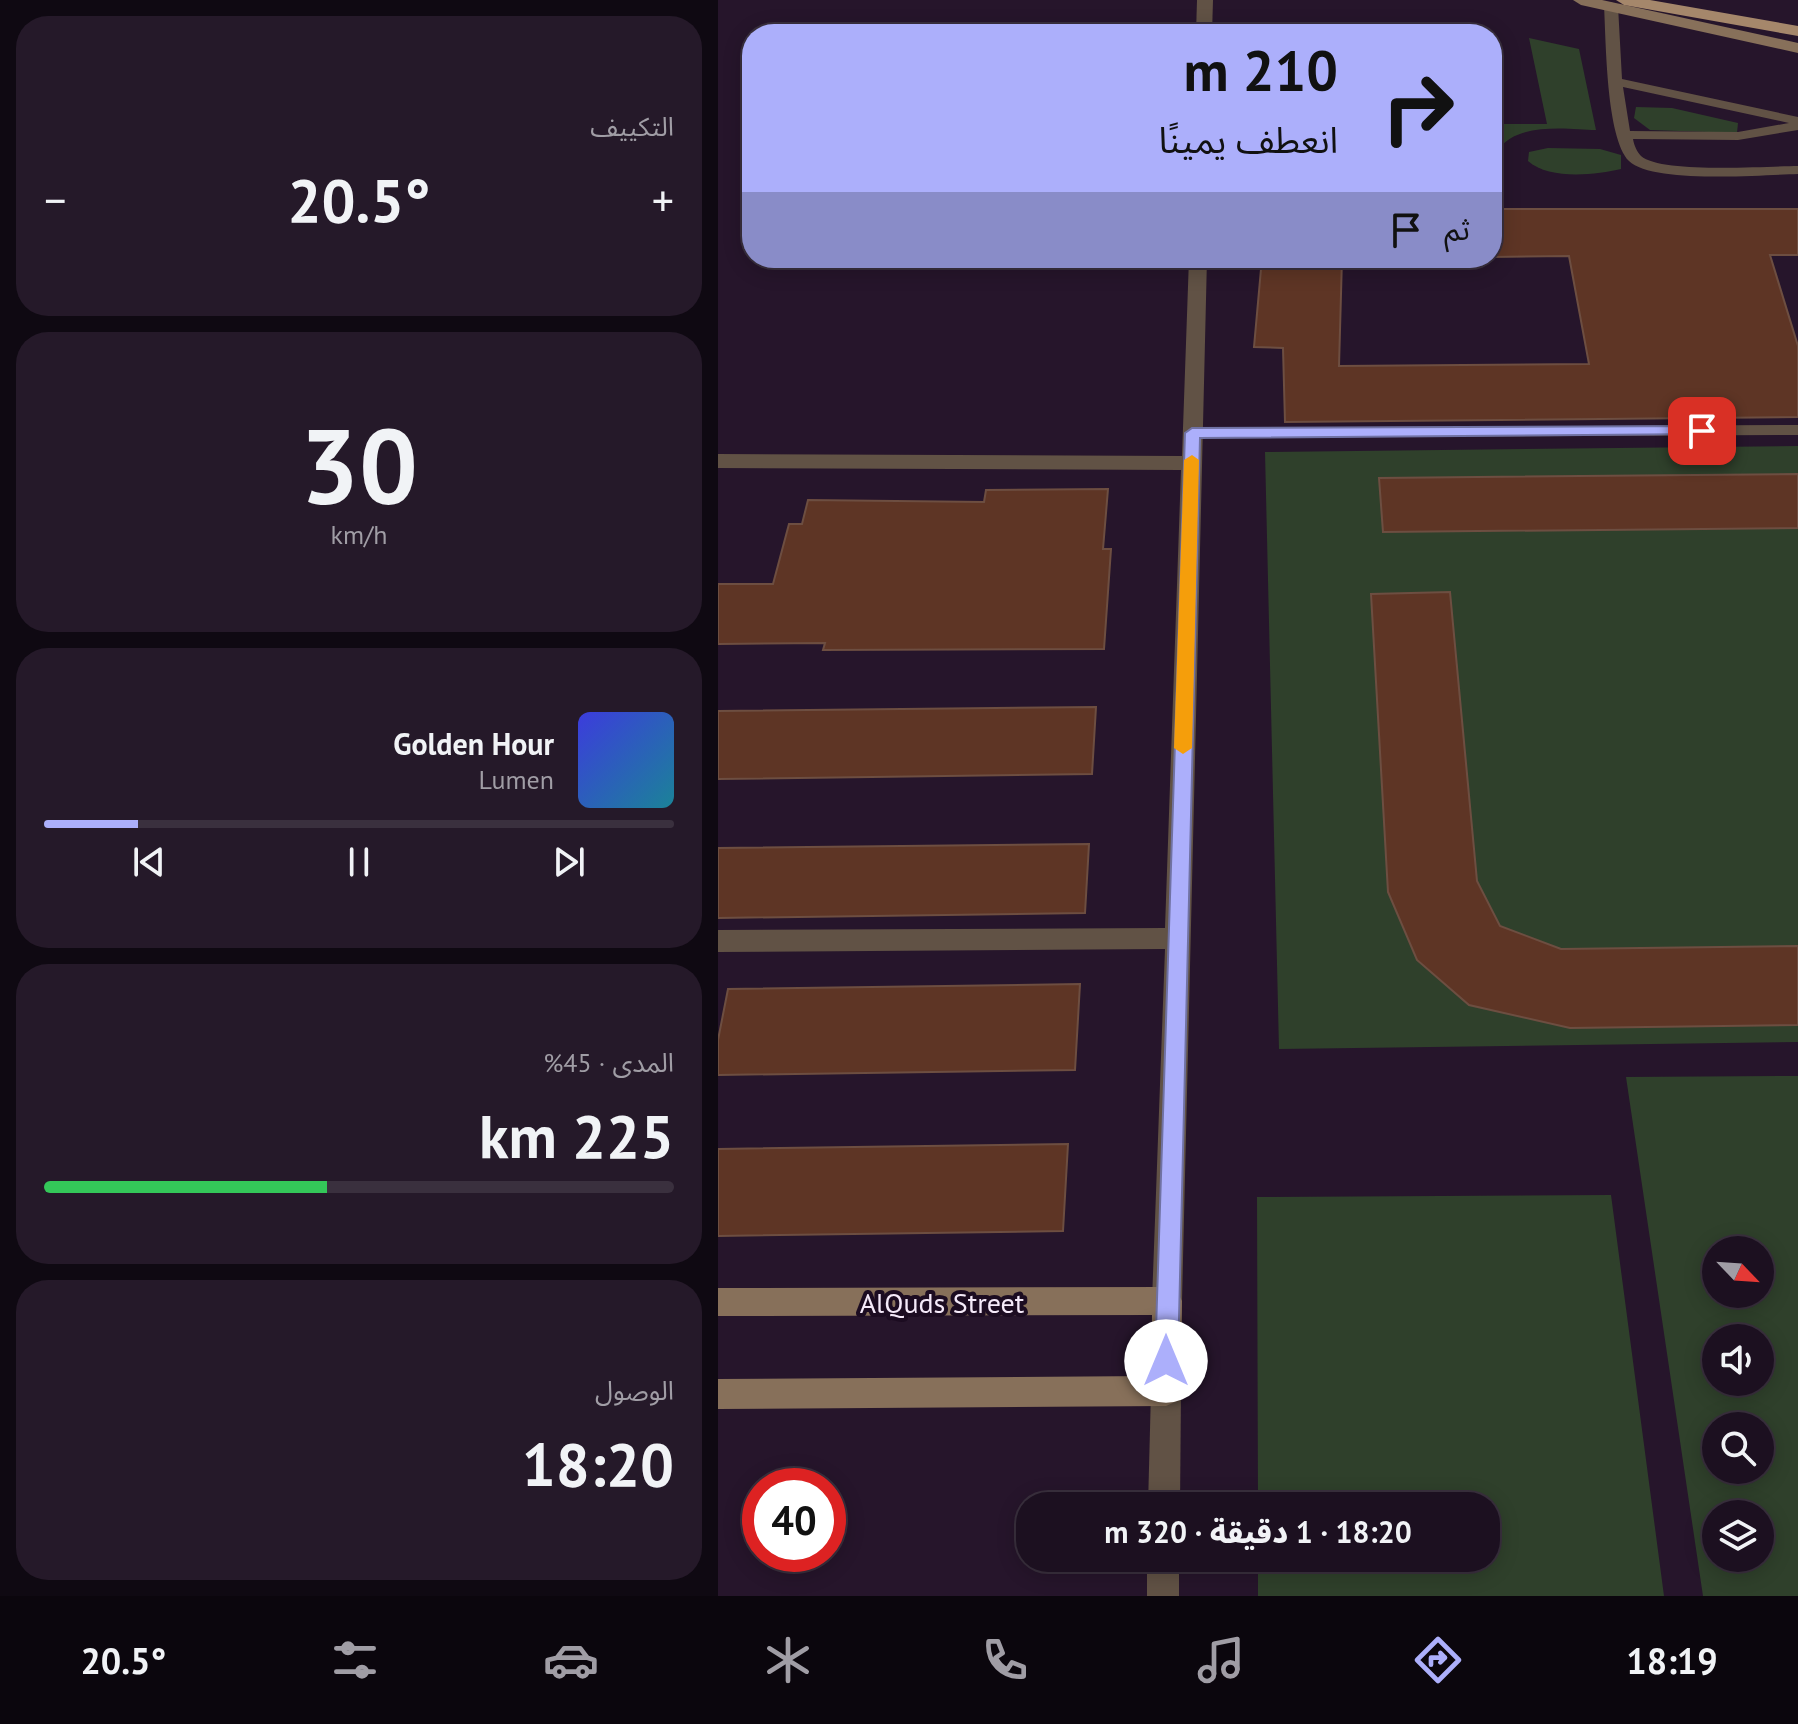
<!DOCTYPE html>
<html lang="ar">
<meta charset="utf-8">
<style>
body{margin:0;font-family:"PT Sans","Noto Sans Arabic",sans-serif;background:#251929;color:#f1f3f6;direction:rtl;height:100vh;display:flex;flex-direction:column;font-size:30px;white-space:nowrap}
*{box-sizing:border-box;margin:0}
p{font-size:26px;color:#a09da5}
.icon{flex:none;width:44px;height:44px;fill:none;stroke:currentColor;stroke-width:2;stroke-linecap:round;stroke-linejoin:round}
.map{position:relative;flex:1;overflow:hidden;direction:ltr}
.panel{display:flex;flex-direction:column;gap:16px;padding:16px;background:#0f0912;width:718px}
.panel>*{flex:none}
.top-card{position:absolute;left:24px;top:24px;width:760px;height:244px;border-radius:32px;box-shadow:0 4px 20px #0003,0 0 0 2px #3a303e;direction:rtl;background:#acaffb;color:#111;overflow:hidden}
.needle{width:52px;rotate:115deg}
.controls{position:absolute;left:984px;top:1236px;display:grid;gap:16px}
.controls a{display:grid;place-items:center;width:72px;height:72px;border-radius:50%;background:#1c1020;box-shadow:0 4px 20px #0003,0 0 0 2px #3a303e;font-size:40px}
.speed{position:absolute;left:24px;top:1468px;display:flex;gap:16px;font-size:40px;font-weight:700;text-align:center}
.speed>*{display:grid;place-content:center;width:104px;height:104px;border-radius:50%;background:#1c1020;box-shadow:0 4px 20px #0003,0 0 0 2px #3a303e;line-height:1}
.speed .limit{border:12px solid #d22;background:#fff;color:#111}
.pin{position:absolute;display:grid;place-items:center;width:68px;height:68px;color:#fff;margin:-34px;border-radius:16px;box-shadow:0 4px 12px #0006}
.me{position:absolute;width:88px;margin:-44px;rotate:0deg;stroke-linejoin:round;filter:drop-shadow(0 0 6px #0008)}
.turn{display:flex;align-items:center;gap:28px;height:168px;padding:0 32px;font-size:36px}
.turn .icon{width:104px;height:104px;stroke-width:2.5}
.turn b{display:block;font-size:56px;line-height:68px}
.then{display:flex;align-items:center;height:76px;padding:0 32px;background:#0003;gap:16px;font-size:30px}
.big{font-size:60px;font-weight:800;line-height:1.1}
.panel .widget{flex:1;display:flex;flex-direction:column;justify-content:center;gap:12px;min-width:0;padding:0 28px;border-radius:32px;background:#251929}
.panel .dial{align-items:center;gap:0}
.dial b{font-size:104px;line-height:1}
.song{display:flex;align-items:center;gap:24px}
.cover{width:96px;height:96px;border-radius:12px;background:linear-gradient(135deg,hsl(240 70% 55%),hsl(190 70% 35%))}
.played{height:8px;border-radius:4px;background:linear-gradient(90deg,#acaffb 15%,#3a303e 15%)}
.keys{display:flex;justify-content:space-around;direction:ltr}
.heat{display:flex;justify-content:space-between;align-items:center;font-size:44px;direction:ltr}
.charge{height:12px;border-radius:6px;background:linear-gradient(90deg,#34c759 45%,#3a303e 0)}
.trip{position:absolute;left:298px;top:1492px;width:484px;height:80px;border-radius:32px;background:#1c1020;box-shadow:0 4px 20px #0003,0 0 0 2px #3a303e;font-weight:800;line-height:80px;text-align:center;direction:rtl}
.menu{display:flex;height:128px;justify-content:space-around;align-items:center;background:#0b060d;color:#a09da5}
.menu .icon{width:56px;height:56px}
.menu .active{color:#acaffb}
.menu b{font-size:36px;color:#f1f3f6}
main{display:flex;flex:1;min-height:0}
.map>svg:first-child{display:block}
.green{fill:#2f402b;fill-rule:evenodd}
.building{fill:#5e3525;stroke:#6d4e41;stroke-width:2}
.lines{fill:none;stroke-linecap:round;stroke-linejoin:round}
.lane{fill:#615245;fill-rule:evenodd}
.street{fill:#615245;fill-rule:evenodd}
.secondary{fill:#87705a;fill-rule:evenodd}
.primary{fill:#a5876b;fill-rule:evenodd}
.route{fill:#acaffb;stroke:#7072a3;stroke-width:2}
.slow{fill:#f59e0b}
.labels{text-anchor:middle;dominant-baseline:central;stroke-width:8;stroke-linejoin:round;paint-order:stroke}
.near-street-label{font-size:28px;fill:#f5eaf9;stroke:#1c0c21}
</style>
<main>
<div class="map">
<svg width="1080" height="1596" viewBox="0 0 1080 1596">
<rect width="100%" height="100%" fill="#26152b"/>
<!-- green -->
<g class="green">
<path d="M811,38L861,49L878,130C850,129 800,122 781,149C777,154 778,160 774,166V124H829Z"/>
<polygon points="918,107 954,108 1020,123 1019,133 932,130 916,118"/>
<path d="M830,148L882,149L903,155V169C877,175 831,180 810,161L811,152Z"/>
<polygon points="1080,446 1080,1042 561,1049 547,452"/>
<path d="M1080,1076V1596H985L908,1077ZM1042,1250V1294H998V1250ZM1042,1338V1382H998V1338ZM1042,1426V1470H998V1426ZM1042,1514V1558H998V1514Z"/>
<polygon points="893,1195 946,1596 540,1596 540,1558 768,1558 768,1506 540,1506 539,1197"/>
</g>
<!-- building -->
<g class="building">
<polygon points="774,209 1080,209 1080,255 1052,255 1080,346 1080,417 567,422 565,348 536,347 544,258 624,258 621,366 871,364 851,256 774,257"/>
<polygon points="1080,474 1080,528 665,532 661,478"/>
<polygon points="390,489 385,549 393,549 386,649 105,650 107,643 0,644 0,584 55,584 71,524 84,524 90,500 266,502 268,490"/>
<polygon points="732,592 759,881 782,926 843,949 1080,946 1080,1025 852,1028 751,1005 699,960 670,892 653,594"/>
<polygon points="378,707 374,774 0,779 0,711"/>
<polygon points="371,844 367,913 0,918 0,848"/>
<polygon points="362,984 357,1070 0,1075 0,1040 10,989"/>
<polygon points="350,1144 345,1231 0,1236 0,1149"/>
</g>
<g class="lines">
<!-- lane -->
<g class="lane">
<path d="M893,2L900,6L904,79L1080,117V130L1020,140L915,139C916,145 919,152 923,156C943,174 1050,166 1080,166V174C1046,175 934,184 911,161C888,138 888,40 886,6ZM905,87L1071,123L1020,132L912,131Z"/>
<polygon points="1080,425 1080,435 474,438 466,433 474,428"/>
</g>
<!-- street -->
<g class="street">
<polygon points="479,0 495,0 494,34 478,34"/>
<polygon points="471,258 489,258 464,1301 459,1311 449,1315 439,1311 434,1301 447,949 0,952 0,930 447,928 463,470 0,468 0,454 464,456"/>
<polygon points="448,1376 459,1381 463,1391 462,1506 430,1506 433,1391 437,1381"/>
<rect x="429" y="1558" width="32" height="38"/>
</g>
<!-- secondary -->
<g class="secondary">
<polygon points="855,0 884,0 1080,43 1080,53 863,5"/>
<polygon points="449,1287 459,1291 464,1301 463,1391 459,1401 448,1406 0,1409 0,1379 433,1376 434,1315 0,1316 0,1288"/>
</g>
<!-- primary -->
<polygon class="primary" points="898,0 932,0 1080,26 1080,36 906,5"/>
</g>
<!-- route -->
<polygon class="route" points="984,426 992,431 990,434 482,438 460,1361 456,1369 448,1372 440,1369 437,1361 467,433 474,428"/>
<!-- slow -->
<polygon class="slow" points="474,455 481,460 474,748 465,754 456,748 466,460"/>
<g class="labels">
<!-- near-street labels -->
<g class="near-street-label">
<text x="224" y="1302">AlQuds Street</text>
</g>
</g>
</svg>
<div class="controls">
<a><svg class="needle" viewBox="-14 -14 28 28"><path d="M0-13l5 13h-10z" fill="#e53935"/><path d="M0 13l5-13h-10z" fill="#a09da5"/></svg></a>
<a><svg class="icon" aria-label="sound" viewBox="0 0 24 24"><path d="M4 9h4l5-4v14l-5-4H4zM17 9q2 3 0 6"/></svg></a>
<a><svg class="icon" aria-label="search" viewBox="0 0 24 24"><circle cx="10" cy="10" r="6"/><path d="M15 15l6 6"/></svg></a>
<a><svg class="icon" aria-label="layers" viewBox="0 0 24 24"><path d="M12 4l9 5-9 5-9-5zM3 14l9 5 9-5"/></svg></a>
</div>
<div class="speed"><div class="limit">40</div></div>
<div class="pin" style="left:984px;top:431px;background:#d93025"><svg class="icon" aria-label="arrive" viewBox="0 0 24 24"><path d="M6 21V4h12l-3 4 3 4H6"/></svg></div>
<svg class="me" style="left:448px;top:1361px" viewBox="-20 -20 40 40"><circle r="19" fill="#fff"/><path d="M0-13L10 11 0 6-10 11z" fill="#acaffb"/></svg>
<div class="trip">18:20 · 1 دقيقة · 320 m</div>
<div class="top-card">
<div class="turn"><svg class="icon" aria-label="right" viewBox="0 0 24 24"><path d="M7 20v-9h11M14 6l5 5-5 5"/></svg><div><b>210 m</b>انعطف يمينًا</div></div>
<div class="then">ثم<svg class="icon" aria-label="arrive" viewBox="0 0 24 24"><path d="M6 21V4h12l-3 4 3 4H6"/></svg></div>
</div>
</div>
<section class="panel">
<div class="widget"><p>التكييف</p>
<div class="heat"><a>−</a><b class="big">20.5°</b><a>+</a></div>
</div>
<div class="widget dial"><b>30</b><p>km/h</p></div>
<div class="widget">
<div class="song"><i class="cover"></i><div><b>Golden Hour</b><p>Lumen</p></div></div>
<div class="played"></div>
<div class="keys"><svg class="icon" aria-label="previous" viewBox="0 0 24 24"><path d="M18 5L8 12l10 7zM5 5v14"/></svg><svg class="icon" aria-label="pause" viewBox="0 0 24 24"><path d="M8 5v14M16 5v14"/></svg><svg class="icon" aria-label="next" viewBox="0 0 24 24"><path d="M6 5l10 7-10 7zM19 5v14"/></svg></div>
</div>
<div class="widget"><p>المدى · 45%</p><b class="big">225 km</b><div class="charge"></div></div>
<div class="widget"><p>الوصول</p><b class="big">18:20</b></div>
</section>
</main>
<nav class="menu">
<b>18:19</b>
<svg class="icon active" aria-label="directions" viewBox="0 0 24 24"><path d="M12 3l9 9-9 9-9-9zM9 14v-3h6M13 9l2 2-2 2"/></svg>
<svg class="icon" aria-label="music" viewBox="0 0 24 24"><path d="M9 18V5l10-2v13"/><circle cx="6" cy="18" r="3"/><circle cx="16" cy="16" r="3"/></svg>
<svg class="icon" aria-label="phone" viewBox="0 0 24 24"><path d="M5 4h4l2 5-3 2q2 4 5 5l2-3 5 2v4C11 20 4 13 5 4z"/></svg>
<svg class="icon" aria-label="climate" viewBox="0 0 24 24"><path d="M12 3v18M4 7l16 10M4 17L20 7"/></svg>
<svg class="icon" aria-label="car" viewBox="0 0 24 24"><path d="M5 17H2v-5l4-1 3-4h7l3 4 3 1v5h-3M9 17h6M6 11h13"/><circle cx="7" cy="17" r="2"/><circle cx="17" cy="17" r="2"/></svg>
<svg class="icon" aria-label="filters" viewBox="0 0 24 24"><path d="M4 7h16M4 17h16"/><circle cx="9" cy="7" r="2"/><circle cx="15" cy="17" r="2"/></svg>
<b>20.5°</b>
</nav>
